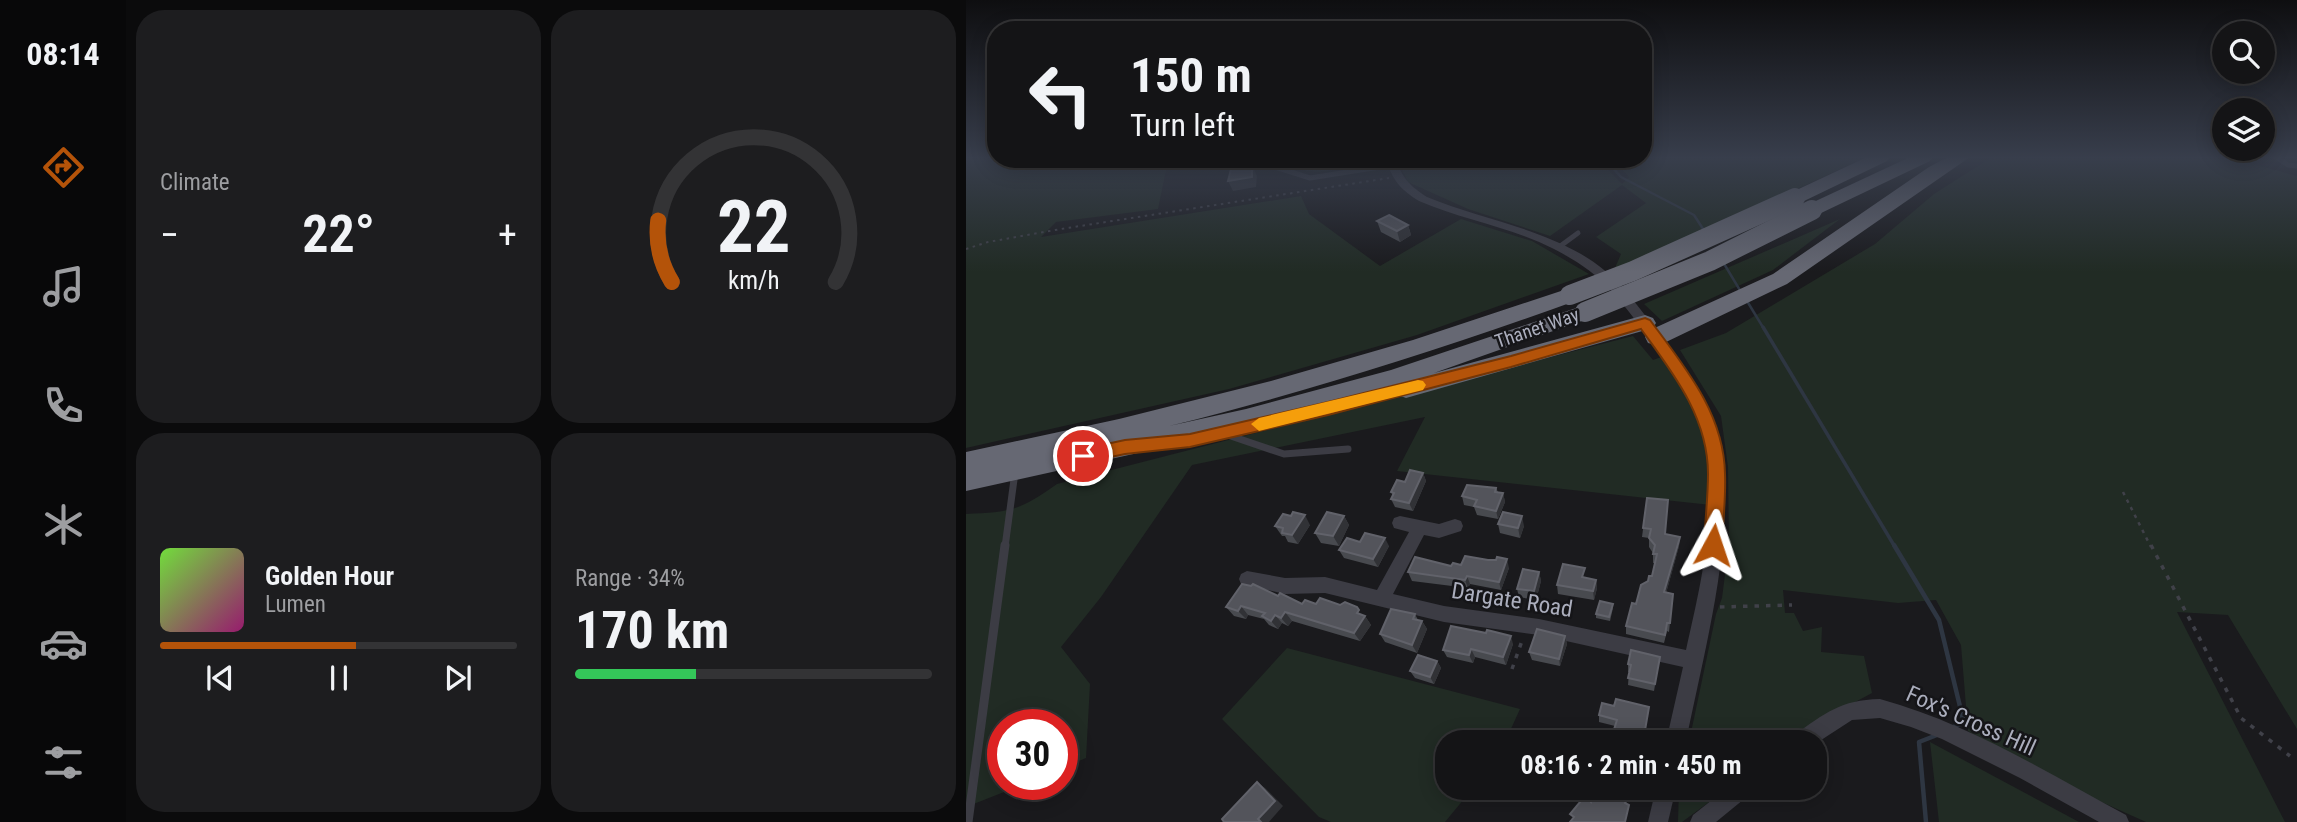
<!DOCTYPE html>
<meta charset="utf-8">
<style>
body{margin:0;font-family:"Roboto Condensed",sans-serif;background:#1d1d1f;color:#f1f3f6;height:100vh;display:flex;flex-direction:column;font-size:26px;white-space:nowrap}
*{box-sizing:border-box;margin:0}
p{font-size:23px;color:#9d9ea1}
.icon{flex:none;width:38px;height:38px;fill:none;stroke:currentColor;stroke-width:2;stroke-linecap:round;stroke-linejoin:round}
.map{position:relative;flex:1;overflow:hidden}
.panel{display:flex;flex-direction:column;gap:10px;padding:10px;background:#0b0b0c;width:840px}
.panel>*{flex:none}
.banner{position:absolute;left:21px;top:21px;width:665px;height:147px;border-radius:28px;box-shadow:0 4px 18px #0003,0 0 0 2px #333335;background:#141416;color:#f1f3f6;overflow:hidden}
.fabs{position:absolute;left:1246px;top:21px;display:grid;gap:14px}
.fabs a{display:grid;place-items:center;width:63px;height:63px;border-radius:50%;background:#141416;box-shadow:0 4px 18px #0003,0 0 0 2px #333335;font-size:35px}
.speed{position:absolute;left:21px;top:709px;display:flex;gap:14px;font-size:35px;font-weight:700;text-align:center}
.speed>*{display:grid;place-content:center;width:91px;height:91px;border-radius:50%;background:#141416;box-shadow:0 4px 18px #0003,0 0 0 2px #333335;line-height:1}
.speed .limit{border:10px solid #d22;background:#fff;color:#111}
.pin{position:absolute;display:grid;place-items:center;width:60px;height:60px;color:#fff;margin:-30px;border:4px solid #fff;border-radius:50%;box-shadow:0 2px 7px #0007}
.me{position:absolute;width:77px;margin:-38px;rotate:5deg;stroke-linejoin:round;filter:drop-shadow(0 0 5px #0008)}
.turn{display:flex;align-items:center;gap:24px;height:147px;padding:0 28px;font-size:32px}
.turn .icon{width:91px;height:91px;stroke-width:2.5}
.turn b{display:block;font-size:49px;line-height:60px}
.big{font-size:52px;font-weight:700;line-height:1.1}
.panel .tile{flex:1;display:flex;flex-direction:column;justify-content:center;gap:10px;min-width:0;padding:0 24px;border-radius:28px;background:#1d1d1f}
.panel .dial{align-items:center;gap:0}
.dial svg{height:182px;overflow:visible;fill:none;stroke:#333335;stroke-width:7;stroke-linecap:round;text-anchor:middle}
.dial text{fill:#f1f3f6;stroke:none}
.song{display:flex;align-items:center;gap:21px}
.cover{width:84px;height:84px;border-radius:10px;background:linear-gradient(135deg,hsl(100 70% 55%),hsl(320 70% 35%))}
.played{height:7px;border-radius:4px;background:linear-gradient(90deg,#b45309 55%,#333335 55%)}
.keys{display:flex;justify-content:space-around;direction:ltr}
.heat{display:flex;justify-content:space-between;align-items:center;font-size:38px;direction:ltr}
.charge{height:10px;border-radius:5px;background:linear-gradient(90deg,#34c759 34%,#333335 0)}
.panel .tiles{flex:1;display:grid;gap:10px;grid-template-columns:repeat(2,1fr)}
.trip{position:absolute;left:469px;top:730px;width:392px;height:70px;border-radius:28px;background:#141416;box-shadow:0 4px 18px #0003,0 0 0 2px #333335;font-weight:700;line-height:70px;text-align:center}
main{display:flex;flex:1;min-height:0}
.dock{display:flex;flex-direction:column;width:126px;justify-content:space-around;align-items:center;background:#080809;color:#9d9ea1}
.dock .icon{width:49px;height:49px}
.dock .selected{color:#b45309}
.dock b{font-size:32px;color:#f1f3f6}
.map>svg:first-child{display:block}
.green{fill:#212b24}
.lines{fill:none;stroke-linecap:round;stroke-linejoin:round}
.stream-far2{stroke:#2e3642;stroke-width:2.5}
.stream-far1{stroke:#2e3642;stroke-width:3.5}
.stream{stroke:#2e3642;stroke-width:4.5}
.path-far2{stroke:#404149;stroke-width:2;stroke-dasharray:2.5 4.5;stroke-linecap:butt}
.path-far1{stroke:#404149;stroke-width:2.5;stroke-dasharray:3.5 5;stroke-linecap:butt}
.path{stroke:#404149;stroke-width:3.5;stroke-dasharray:4.5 7;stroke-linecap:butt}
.lane-far2{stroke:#3c3c44;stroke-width:5}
.lane-far1{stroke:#3c3c44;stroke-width:7}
.lane{stroke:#3c3c44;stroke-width:9}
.street{fill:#3c3c44;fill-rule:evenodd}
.highway{fill:#666873;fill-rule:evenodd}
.highway-bridge{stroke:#666873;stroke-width:20}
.wall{fill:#484a4f}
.shaded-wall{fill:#313236}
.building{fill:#53545b;stroke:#61626a;stroke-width:2}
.route{fill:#b45309;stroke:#753606;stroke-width:2}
.slow{fill:#f59e0b}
.labels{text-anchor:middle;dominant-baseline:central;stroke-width:5;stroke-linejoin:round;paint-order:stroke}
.street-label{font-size:19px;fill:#abaebd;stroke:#151518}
.near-street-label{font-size:23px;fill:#abaebd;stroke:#151518}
</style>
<main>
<nav class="dock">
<b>08:14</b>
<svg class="icon selected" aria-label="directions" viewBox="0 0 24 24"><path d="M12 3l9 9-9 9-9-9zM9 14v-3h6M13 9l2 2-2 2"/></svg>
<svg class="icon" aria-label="music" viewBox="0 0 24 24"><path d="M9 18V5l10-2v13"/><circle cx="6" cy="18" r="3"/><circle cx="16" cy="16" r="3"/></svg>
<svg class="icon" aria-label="phone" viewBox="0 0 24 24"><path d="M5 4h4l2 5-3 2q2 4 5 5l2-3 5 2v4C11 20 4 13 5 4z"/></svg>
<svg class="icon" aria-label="climate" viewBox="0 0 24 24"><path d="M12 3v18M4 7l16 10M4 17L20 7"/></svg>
<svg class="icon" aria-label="car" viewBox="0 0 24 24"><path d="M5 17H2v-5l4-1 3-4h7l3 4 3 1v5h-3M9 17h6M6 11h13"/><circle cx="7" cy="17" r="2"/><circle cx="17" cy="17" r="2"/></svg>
<svg class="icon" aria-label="filters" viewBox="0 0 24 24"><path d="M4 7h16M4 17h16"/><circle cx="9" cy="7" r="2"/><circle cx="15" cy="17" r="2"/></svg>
</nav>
<section class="panel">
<div class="tiles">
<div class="tile"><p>Climate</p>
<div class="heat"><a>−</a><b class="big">22°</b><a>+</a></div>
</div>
<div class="tile dial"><svg viewBox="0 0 100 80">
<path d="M14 69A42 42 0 1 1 86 69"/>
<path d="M14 69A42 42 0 0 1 8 42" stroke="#b45309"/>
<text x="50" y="56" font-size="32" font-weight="700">22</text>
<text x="50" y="72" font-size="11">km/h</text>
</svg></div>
<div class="tile">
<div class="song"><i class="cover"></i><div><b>Golden Hour</b><p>Lumen</p></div></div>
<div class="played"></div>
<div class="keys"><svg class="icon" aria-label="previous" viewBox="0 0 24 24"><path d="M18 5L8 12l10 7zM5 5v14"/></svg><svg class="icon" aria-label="pause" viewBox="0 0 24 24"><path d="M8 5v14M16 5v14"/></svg><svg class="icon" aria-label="next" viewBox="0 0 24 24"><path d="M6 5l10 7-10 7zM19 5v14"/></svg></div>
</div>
<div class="tile"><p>Range · 34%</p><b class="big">170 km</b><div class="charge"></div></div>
</div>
</section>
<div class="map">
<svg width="1331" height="822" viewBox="0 0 1331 822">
<rect width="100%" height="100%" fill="#1a1a1d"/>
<!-- green -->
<g class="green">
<polygon points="0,157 421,159 421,163 351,172 265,160 202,160 192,209 90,222 75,237 335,196 343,214 414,266 495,219 566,241 623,274 451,335 263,389 0,448"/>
<polygon points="677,157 900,157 646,275 655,254 630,237 680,203 656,185 584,236 502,209 442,182 433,163 434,159 631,159 656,184 663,177 646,159 677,159"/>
<polygon points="1026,157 1270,157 1269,159 1331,176 1331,729 1262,615 1211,612 1319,822 1180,822 1131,800 1002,731 995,645 970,600 932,603 817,590 819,613 828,613 837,631 856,627 855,652 898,656 906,693 852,722 824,742 723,742 750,614 756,598 763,544 762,467 755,416 714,350 760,333 909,244 968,194"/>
<polygon points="874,219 807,270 696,321 678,304"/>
<path d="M667,336L687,360L698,356C737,416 742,434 745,505L431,471L459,417L226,465L135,597L95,647L124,684L120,758L96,768V724H37V784H58L0,807V514C46,512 54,510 91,484Z"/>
<polygon points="321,648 554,709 539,742 481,742 481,788 507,788 479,822 365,822 353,817 256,719"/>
<polygon points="964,742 1113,822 973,822"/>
<polygon points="713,788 762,788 716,822 712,822"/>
</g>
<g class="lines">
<!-- stream-far2 -->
<g class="stream-far2">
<polyline points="639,159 655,177 728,215 739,232"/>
<polyline points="757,262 775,292"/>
<polyline points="781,301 798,329"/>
</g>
<!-- stream-far1 -->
<polyline class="stream-far1" points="797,327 929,547"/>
<!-- stream -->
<g class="stream">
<polyline points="928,545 973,620 998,723 987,727"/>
<polyline points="960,822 953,742 971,735"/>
</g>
<!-- path-far2 -->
<polyline class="path-far2" points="0,249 22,242 95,229 423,178"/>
<!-- path-far1 -->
<polyline class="path-far1" points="1157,492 1185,547"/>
<!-- path -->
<g class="path">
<polyline points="1185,545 1275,718 1324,756"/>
<polyline points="754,607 826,605"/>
<polyline points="546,669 557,638"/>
</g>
<!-- lane-far2 -->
<g class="lane-far2">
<polyline points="1310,157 1322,165 1331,166"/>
<polyline points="279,164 306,166 344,178 426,165"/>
<polyline points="593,247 612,233"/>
</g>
<!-- lane-far1 -->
<g class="lane-far1">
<polyline points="256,433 318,454 382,449"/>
<polyline points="39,547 49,472"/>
</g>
<!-- lane -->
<polyline class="lane" points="2,822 39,545"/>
<!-- street -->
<g class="street">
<path d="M420,159H430C436,178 444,186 461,197C512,218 566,226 615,254C651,275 667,300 692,332C716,363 741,395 751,432C776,519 737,654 720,742H700L717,667L573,635L478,622L359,593L319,594L275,584L273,579L275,574L281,571L319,578L359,577L411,590L443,532L428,528L426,523L428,518L434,516L473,524L489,519L495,521L497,526L495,531L473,538L458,535L427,594L478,606L573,619L720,650C736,579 759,484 731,415C719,385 699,359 680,334C648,292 636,274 588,249C545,227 497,220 453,201C435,190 426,180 420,159Z"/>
<path d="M914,699C1002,723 1080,772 1160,815L1163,822H1133L1054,778L976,739L945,727L914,718L886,720L849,744L825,742L828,735C860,713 874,700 914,699Z"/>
<polygon points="690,788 710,788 702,822 682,822"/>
<polygon points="761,788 786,788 783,795 750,822 724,822 727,815"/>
</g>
<!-- highway -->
<g class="highway">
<polygon points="901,157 924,157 921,161 836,202 829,204 820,198 822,194"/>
<polygon points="944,157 967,157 964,161 853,214 846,216 837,210 839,206"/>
<polygon points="982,157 1004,157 821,284 698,343 690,345 682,343 679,337 682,331 807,274 963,167"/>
<path d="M604,288L612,290L615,295L612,300C477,349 341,392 203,426L280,409L425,370L619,305L627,307L630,312L627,317L468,373L679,315L687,318L690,323L687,328L440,398L432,395L428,389L430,385L280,429L0,491V452L153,419L305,381L447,340Z"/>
</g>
<!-- highway-bridge -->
<g class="highway-bridge">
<polyline points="604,295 667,271 829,198"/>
<polyline points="619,312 744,261 846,210"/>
</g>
</g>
<!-- wall -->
<g class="wall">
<polygon points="411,221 442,225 445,235 434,242 415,232"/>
<polygon points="457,473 460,481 447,511 429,507 425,499 427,496 425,492 439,482"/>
<polygon points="530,488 532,492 537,493 539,502 532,519 511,515 508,507 498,505 496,496"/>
<polygon points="681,498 699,534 714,537 713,546 700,593 707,594 703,632 701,631 698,643 660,634 660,626 682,581 686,576 689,563 687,563 687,553 683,547 683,538 676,537"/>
<polygon points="378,516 383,525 373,546 355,543 349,533"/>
<polygon points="532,524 558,526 554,538 534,533"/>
<polygon points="344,525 332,544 322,542 319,536 316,536 309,526"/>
<polygon points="394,542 423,546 412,567 378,558 373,550"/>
<polygon points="485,566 543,568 535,590 504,584 502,588 446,581 442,572"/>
<polygon points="573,572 575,581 570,600 553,597 551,589"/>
<polygon points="619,578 630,580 631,588 628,600 592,594 591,585"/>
<polygon points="312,596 336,604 374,605 399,616 405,625 394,641 326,621 322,626 316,623 312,629 303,625 298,619 282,615 280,619 268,616 260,607"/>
<polygon points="647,608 644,621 630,618 630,614"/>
<polygon points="449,614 452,620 456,621 461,629 451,653 419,642 414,634"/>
<polygon points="520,633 547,644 540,665 509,657 507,663 481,657 477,650"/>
<polygon points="599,636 601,644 594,666 566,660 563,652"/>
<polygon points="694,657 688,691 662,685 663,672 662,672 662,664"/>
<polygon points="471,661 475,668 468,684 449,678 444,671"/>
<polygon points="648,706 683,707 682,714 649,726 633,722 633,715"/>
</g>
<!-- shaded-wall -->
<g class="shaded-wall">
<polygon points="286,165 291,176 290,187 267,191 262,181"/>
<polygon points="442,225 445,235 434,242 431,231"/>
<polygon points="457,473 460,481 447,511 443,503"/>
<polygon points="537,493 539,502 532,519 530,511"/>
<polygon points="339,515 344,525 332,544 326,535"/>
<polygon points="378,516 383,525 373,546 367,536"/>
<polygon points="556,516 558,526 554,538 552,528"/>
<polygon points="714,537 713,546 698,601 698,592"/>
<polygon points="419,538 423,546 412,567 407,559"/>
<polygon points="541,559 543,568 535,590 533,582"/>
<polygon points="573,572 575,581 570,600 568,591"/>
<polygon points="501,576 504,584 502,588 499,580"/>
<polygon points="630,580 631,588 628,600 627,591"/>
<polygon points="275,606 282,615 280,619 272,611"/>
<polygon points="319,612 326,621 322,626 315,618"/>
<polygon points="309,615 316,623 312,629 305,621"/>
<polygon points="399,616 405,625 394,641 388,633"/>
<polygon points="456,621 461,629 451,653 446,645"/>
<polygon points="545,636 547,644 540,665 537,657"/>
<polygon points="599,636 601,644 594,666 593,659"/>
<polygon points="505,649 509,657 507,663 503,655"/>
<polygon points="471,661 475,668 468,684 464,677"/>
<polygon points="291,782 299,788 317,806 303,822 295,822 292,819"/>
<polygon points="664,788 665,788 659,809 659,803"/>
</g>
<!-- building -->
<g class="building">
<polygon points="286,165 286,177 262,181 265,169"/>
<polygon points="423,215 442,225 431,231 411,221"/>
<polygon points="444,470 457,473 443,503 425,499 428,493 425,492 431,480 439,482"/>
<polygon points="501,485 530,488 529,492 537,493 530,511 508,506 511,500 496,496"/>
<polygon points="681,498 702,500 699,534 714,537 698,592 707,594 704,623 701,623 699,635 660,626 666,603 670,604 675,585 682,581 683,576 686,576 691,554 687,554 689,545 683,538 685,529 677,528"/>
<polygon points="327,512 339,515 326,535 316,533 317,528 309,526 317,514 325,516"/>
<polygon points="361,512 378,516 367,536 349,533"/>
<polygon points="537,512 556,516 552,528 532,524"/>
<polygon points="399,533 419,538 407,559 373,550 381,538 394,542"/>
<polygon points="499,556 522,560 530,560 531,557 541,559 533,582 501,576 499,580 442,572 449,557 485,566 487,563 495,565"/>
<polygon points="597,564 619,568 616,577 630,580 627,591 591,585"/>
<polygon points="557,569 573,572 568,591 551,589"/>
<polygon points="276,584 285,586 287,584 312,596 314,593 336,604 339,600 350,604 354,598 374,605 379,602 391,607 393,610 391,613 399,616 388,633 319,612 315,618 309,615 305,621 296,616 299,613 275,606 272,611 260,607"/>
<polygon points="634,601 647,604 643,617 630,614"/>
<polygon points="425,609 449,614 447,619 456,621 446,645 414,634"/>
<polygon points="485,626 520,633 521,630 545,636 537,657 505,649 503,655 477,650"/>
<polygon points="571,629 599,636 593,659 563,652"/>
<polygon points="665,650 694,657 689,684 662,678 665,665 662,664"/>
<polygon points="452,655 471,661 464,677 444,671"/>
<polygon points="650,699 683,707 677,742 644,742 651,720 633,715 636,703 648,706"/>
<polygon points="291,782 309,801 292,819 295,822 258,822 256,819"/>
<polygon points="629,788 664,788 659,803 663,805 659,822 604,822 608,817 604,814 619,796 625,802"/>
</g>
<!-- sky -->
<linearGradient id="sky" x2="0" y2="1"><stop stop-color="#0e0e10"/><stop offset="0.58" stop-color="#383e4c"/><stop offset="1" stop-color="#383e4c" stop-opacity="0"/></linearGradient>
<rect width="1331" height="272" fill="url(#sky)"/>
<!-- route -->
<path class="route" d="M679,318L684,320C718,366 758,413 759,474C760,497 757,521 756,545L753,550L747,553L740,550L738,545C739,521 742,498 742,474C742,417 707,373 675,329L545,367L362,415L224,447L159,454L117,463L111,461L109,456L111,451L117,449L159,440L224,434L362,402L545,356Z"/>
<!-- slow -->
<polygon class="slow" points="452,380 457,381 460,385 457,390 293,431 285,424 293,418"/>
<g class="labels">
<!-- street labels -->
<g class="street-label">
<text transform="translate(571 328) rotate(-19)">Thanet Way</text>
</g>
<!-- near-street labels -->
<g class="near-street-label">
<text transform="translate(546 600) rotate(9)">Dargate Road</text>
<text transform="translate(1005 721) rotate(24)">Fox's Cross Hill</text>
</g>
</g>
</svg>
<div class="fabs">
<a><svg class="icon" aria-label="search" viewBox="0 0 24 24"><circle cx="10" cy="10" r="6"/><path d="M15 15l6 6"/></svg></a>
<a><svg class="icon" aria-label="layers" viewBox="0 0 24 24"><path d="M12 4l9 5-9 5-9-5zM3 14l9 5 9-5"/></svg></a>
</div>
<div class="speed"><div class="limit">30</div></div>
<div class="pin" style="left:117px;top:456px;background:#d93025"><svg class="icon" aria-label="arrive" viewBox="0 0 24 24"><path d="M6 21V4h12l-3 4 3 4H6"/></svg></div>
<svg class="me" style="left:747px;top:545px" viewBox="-20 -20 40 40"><path d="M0-17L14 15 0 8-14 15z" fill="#b45309" stroke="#fff" stroke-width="4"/></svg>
<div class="trip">08:16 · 2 min · 450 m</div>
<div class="banner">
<div class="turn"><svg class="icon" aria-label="left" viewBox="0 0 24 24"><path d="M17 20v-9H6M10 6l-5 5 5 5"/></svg><div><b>150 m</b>Turn left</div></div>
</div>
</div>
</main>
